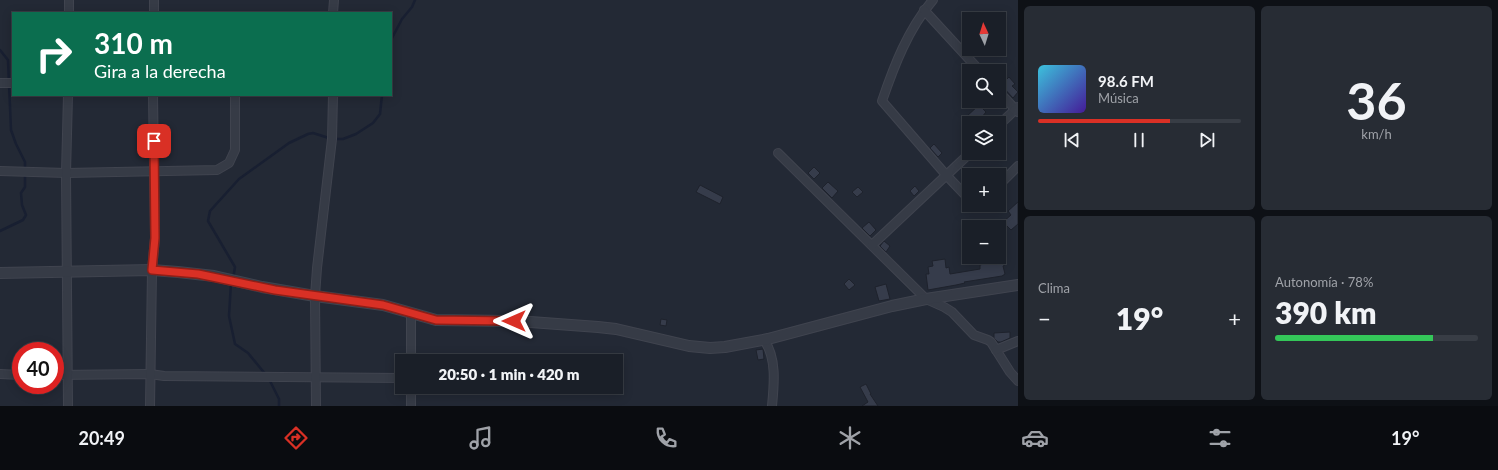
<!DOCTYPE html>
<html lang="es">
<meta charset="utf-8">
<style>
body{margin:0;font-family:Lato,sans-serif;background:#272c34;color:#f1f3f6;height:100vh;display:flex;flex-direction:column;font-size:15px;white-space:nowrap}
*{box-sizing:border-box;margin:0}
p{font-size:13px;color:#9fa2a8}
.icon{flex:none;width:22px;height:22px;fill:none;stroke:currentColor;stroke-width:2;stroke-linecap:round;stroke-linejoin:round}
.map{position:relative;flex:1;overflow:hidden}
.drawer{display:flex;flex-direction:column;gap:6px;padding:6px;background:#0e1116;width:480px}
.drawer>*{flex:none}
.hud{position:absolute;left:12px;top:12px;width:380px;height:84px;border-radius:0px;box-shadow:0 2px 10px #0003,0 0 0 1px #383d45;background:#0b6e4f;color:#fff;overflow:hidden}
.needle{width:26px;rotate:356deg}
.buttons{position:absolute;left:962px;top:12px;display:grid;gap:8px}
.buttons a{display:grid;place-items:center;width:44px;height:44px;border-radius:0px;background:#1a1f28;box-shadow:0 2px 10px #0003,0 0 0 1px #383d45;font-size:20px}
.speed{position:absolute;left:12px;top:342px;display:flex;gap:8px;font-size:20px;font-weight:700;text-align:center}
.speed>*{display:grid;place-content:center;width:52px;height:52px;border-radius:50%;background:#1a1f28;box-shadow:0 2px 10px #0003,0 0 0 1px #383d45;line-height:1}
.speed .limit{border:6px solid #d22;background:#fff;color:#111}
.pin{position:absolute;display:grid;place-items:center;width:34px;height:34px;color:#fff;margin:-17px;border-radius:8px;box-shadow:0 2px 6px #0006}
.me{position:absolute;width:44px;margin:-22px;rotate:270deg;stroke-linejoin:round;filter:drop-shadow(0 0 3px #0008)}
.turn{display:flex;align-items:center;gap:14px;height:84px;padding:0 16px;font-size:18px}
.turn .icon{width:52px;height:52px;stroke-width:2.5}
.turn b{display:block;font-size:28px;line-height:34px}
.big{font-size:30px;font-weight:800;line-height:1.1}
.drawer .tile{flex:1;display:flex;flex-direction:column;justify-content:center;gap:6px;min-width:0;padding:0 14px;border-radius:6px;background:#272c34}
.drawer .dial{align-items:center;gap:0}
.dial b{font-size:52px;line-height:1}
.song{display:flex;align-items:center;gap:12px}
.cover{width:48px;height:48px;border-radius:6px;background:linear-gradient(135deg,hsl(190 70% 55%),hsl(260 70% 35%))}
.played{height:4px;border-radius:2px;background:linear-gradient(90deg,#d93025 65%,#383d45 65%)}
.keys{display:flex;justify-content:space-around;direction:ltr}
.heat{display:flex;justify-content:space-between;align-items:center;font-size:22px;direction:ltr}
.charge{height:6px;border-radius:3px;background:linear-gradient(90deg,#34c759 78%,#383d45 0)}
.drawer .tiles{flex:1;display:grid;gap:6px;grid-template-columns:repeat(2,1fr)}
.trip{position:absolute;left:395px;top:354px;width:228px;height:40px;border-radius:0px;background:#1a1f28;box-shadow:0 2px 10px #0003,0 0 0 1px #383d45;font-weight:800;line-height:40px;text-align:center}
.tabs{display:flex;height:64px;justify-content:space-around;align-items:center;background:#0a0c10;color:#9fa2a8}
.tabs .icon{width:28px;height:28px}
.tabs .active{color:#d93025}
.tabs b{font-size:18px;color:#f1f3f6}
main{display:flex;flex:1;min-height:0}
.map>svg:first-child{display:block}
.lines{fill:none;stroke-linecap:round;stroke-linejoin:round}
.stream{stroke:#181f31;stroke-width:2.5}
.building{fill:#363c4b;stroke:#1e222c}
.minor-casing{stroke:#40444f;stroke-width:10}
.tertiary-casing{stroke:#40444f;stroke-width:12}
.minor{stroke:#363b46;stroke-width:8}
.tertiary{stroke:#363b46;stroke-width:10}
.route-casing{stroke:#8d1f18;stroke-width:10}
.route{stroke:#d93025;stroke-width:7}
</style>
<main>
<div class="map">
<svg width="1018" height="406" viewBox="0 0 1018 406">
<rect width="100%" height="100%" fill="#232935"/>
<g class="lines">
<!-- stream -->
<g class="stream">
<polyline points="391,40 402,19 412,7 415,0"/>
<polyline points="0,50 8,60 11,130 16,144 25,162 25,187 21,193 22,205 26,215 23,220 0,231"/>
<polyline points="233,279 235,267 208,221 210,211 239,179 289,143 308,134 313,133 332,139 343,139 356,134 373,123 380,114 382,95"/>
<polyline points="231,283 229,316 235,344 248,353 266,375"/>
<polyline points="269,379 279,399 279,406"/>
</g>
</g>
<!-- building -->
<g class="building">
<polygon points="1009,77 1015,84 1012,86 1018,92 1013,98 1001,85"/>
<polygon points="979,105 986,112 977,123 972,123 966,117"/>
<polygon points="934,144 942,153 938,157 930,148"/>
<polygon points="814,167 820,173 814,179 808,173"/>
<polygon points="828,182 838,191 832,198 822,188"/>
<polygon points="700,185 723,197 720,204 696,192"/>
<polygon points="915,186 919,191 914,196 910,191"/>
<polygon points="858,187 863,192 857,197 852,192"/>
<polygon points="1018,202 1018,224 1011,230 1003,222 1011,215 1008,211"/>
<polygon points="869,222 876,230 870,236 862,228"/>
<polygon points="884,241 890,246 886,252 880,246"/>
<polygon points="1002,256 1005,265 1003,266 1005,274 1002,276 964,282 965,283 956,285 928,290 926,274 929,274 928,267 933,266 932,261 945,259 946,268 949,267 950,274 980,269 980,265 991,262 989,257"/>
<polygon points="849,279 855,285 849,290 844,284"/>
<polygon points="886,284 890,299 879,301 875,287"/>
<polygon points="661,319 667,320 666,326 660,325"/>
<polygon points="1010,332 1010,338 1001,342 998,342 994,338 994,333"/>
<polygon points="763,349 764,359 758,360 756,350"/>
<polygon points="866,384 871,394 870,394 878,406 862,406 868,402 860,387"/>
</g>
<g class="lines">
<!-- minor casing -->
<g class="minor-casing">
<g id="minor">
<path d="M933,0C908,29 894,66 882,101L947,176L969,199"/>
<polyline points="924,10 980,71"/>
<polyline points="69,13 69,0"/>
<polyline points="154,13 154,0"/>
<polyline points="333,13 334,0"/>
<polyline points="0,83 13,83"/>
<polyline points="999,92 1018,112"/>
<polyline points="999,125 1018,107"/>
<polyline points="778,153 926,299 944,307 952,312 974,335 988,340 991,342 1010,372 1018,381"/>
<polyline points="0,171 66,173 217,170 229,163 235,150 235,95"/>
<polyline points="999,185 1018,166"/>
<polyline points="975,205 977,207 979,205"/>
<polyline points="872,245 970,153"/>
<polyline points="411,314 411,361"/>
<path d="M764,340C777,358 774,385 772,406"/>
<polyline points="996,350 1018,341"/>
<polyline points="0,374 21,375"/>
<polyline points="55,375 150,374 164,376 402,378"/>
<polyline points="68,406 66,173 68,95"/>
<polyline points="150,406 152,270 155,238 153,95"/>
<polyline points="316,406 315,296 317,268 332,139 333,95"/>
<polyline points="411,406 411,387"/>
</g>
</g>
<!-- tertiary casing -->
<g class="tertiary-casing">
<polyline id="tertiary" points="0,273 152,270 178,272 214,276 262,287 315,296 383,305 436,320 517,321 598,327 616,329 689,346 710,348 725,347 768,339 892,306 926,299 1018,285"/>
</g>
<!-- minor -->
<use href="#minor" class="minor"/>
<!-- tertiary -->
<use href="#tertiary" class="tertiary"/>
</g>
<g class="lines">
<!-- route casing -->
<g class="route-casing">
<polyline id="route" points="154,141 155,238 152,270 198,274 275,290 383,305 436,320 514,321"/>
</g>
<!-- route -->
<use href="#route" class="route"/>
</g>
</svg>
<div class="buttons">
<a><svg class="needle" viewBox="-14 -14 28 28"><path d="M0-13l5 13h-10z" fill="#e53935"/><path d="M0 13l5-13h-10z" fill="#9fa2a8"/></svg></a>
<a><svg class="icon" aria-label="search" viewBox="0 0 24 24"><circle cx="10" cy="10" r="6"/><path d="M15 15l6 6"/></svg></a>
<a><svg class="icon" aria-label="layers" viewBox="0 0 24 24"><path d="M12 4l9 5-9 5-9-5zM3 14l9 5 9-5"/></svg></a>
<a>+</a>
<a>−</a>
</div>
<div class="speed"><div class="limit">40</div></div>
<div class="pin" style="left:154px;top:141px;background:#d93025"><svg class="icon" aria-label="arrive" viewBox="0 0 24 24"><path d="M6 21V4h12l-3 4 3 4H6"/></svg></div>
<svg class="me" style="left:514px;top:321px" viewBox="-20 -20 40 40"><path d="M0-17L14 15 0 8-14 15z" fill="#d93025" stroke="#fff" stroke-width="4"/></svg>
<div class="trip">20:50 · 1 min · 420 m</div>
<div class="hud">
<div class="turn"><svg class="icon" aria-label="right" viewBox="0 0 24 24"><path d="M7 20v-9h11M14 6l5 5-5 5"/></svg><div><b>310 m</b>Gira a la derecha</div></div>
</div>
</div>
<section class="drawer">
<div class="tiles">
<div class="tile">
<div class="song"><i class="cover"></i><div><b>98.6 FM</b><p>Música</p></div></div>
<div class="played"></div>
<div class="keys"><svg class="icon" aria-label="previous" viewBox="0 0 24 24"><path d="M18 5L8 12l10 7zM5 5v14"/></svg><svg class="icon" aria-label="pause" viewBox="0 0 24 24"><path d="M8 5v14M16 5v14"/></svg><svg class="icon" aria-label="next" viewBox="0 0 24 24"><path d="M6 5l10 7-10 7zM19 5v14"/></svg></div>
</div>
<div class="tile dial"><b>36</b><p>km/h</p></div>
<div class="tile"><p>Clima</p>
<div class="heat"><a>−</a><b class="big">19°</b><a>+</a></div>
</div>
<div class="tile"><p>Autonomía · 78%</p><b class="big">390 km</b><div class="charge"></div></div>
</div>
</section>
</main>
<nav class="tabs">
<b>20:49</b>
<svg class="icon active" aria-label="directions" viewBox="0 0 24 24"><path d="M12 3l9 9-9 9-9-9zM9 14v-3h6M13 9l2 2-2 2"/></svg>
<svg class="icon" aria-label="music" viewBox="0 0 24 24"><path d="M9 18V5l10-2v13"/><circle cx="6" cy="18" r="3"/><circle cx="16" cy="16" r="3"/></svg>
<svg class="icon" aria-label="phone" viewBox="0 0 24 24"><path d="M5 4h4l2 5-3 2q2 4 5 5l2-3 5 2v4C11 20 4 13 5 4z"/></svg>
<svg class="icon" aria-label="climate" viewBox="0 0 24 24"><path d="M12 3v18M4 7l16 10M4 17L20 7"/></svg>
<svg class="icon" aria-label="car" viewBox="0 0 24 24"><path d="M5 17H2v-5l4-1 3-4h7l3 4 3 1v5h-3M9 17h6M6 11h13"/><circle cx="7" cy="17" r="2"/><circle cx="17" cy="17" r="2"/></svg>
<svg class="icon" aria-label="filters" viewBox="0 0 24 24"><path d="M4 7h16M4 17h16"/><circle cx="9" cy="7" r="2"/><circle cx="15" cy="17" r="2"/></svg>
<b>19°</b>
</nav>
